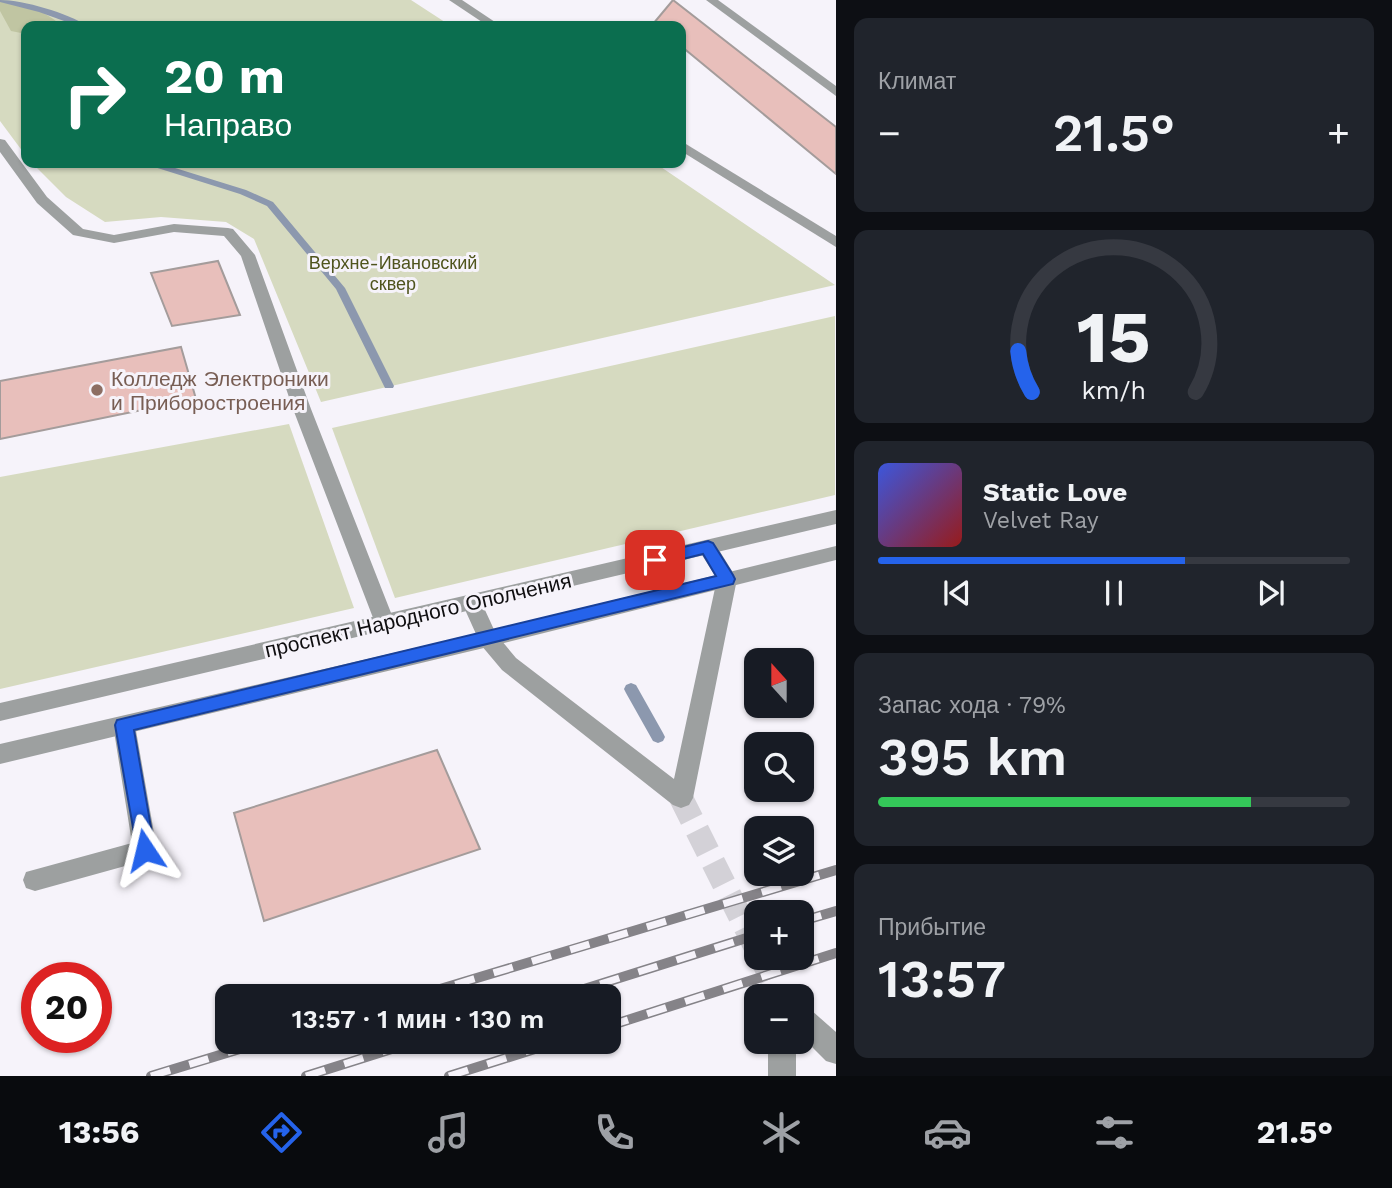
<!DOCTYPE html>
<html lang="ru">
<meta charset="utf-8">
<style>
body{margin:0;font-family:"Work Sans",sans-serif;background:#20242c;color:#f1f3f6;height:100vh;display:flex;flex-direction:column;font-size:26px;white-space:nowrap}
*{box-sizing:border-box;margin:0}
p{font-size:23px;color:#9ea1a6}
.icon{flex:none;width:38px;height:38px;fill:none;stroke:currentColor;stroke-width:2;stroke-linecap:round;stroke-linejoin:round}
.map{position:relative;flex:1;overflow:hidden}
.side{display:flex;flex-direction:column;gap:18px;padding:18px;background:#0d0f14;width:556px}
.side>*{flex:none}
.guide{position:absolute;left:21px;top:21px;width:665px;height:147px;border-radius:14px;box-shadow:0 2px 5px #0004;background:#0b6e4f;color:#fff;overflow:hidden}
.needle{width:46px;rotate:339deg}
.buttons{position:absolute;left:744px;top:648px;display:grid;gap:14px}
.buttons a{display:grid;place-items:center;width:70px;height:70px;border-radius:14px;background:#171b24;box-shadow:0 2px 5px #0004;font-size:35px}
.speed{position:absolute;left:21px;top:962px;display:flex;gap:14px;font-size:35px;font-weight:700;text-align:center}
.speed>*{display:grid;place-content:center;width:91px;height:91px;border-radius:50%;background:#171b24;box-shadow:0 2px 5px #0004;line-height:1}
.speed .limit{border:10px solid #d22;background:#fff;color:#111}
.pin{position:absolute;display:grid;place-items:center;width:60px;height:60px;color:#fff;margin:-30px;border-radius:14px;box-shadow:0 4px 10px #0006}
.me{position:absolute;width:77px;margin:-38px;rotate:350deg;stroke-linejoin:round;filter:drop-shadow(0 0 5px #0008)}
.turn{display:flex;align-items:center;gap:24px;height:147px;padding:0 28px;font-size:32px}
.turn .icon{width:91px;height:91px;stroke-width:2.5}
.turn b{display:block;font-size:49px;line-height:60px}
.big{font-size:52px;font-weight:600;line-height:1.1}
.side .widget{flex:1;display:flex;flex-direction:column;justify-content:center;gap:10px;min-width:0;padding:0 24px;border-radius:14px;background:#20242c}
.side .dial{align-items:center;gap:0}
.dial svg{height:182px;overflow:visible;fill:none;stroke:#363941;stroke-width:7;stroke-linecap:round;text-anchor:middle}
.dial text{fill:#f1f3f6;stroke:none}
.song{display:flex;align-items:center;gap:21px}
.cover{width:84px;height:84px;border-radius:10px;background:linear-gradient(135deg,hsl(230 70% 55%),hsl(0 70% 35%))}
.played{height:7px;border-radius:4px;background:linear-gradient(90deg,#2563eb 65%,#363941 65%)}
.keys{display:flex;justify-content:space-around;direction:ltr}
.heat{display:flex;justify-content:space-between;align-items:center;font-size:38px;direction:ltr}
.charge{height:10px;border-radius:5px;background:linear-gradient(90deg,#34c759 79%,#363941 0)}
.trip{position:absolute;left:215px;top:984px;width:406px;height:70px;border-radius:14px;background:#171b24;box-shadow:0 2px 5px #0004;font-weight:600;line-height:70px;text-align:center}
.tabs{display:flex;height:112px;justify-content:space-around;align-items:center;background:#090b0e;color:#9ea1a6}
.tabs .icon{width:49px;height:49px}
.tabs .on{color:#2563eb}
.tabs b{font-size:32px;color:#f1f3f6}
main{display:flex;flex:1;min-height:0}
.map>svg:first-child{display:block}
.green{fill:#d6dac0}
.forest{fill:#c0c5a2}
.lines{fill:none;stroke-linecap:round;stroke-linejoin:round}
.stream{fill:#8c98ae;fill-rule:evenodd}
.building{fill:#e8bfbb;stroke:#a49c9b;stroke-width:2}
.minor-tunnel{stroke:#d3d1d7;stroke-width:24;stroke-dasharray:24 12;stroke-linecap:butt}
.service{fill:#9da0a0;fill-rule:evenodd}
.minor{fill:#9da0a0;fill-rule:evenodd}
.tertiary{fill:#9da0a0;fill-rule:evenodd}
.rail-casing{stroke:#858388;stroke-width:10}
.rail{stroke:#f6f3fa;stroke-width:7;stroke-dasharray:20;stroke-linecap:butt}
.route{fill:#2563eb;stroke:#184099;stroke-width:2}
.education-dot{fill:#8d6e63;stroke:#f6f3fa;stroke-width:2.5}
.labels{text-anchor:middle;dominant-baseline:central;stroke-width:6;stroke-linejoin:round;paint-order:stroke}
.far-park-label{font-size:18px;fill:#4f541d;stroke:#f6f3fa}
.education-label{font-size:21px;fill:#785e54;stroke:#f6f3fa;text-anchor:start}
.street-label{font-size:21px;fill:#0f0e10;stroke:#f6f3fa}
</style>
<main>
<div class="map">
<svg width="836" height="1076" viewBox="0 0 836 1076">
<rect width="100%" height="100%" fill="#f6f3fa"/>
<!-- green -->
<g class="green">
<polygon points="0,0 411,0 451,26 26,26 26,156 0,121"/>
<polygon points="32,163 655,163 835,285 321,402 254,239 226,222 161,217 105,222 66,197"/>
<polygon points="835,316 835,495 395,598 332,428"/>
<polygon points="289,424 354,608 0,689 0,477"/>
</g>
<!-- forest -->
<path class="forest" d="M0,0C18,0 49,13 62,26H26V34L11,31L0,11Z"/>
<g class="lines">
<!-- stream -->
<g class="stream">
<path d="M0,0C24,0 67,13 88,26H78L39,12L0,2Z"/>
<polygon points="147,163 159,163 246,190 273,202 345,288 394,386 393,388 385,388 384,386 336,289 267,206 240,194 148,165"/>
<polygon points="631,683 636,685 663,733 665,737 663,741 658,743 653,741 626,693 624,689 626,685"/>
</g>
</g>
<!-- building -->
<g class="building">
<polygon points="673,0 836,127 836,174 681,46 681,26 657,26 653,24"/>
<polygon points="218,261 240,315 172,326 151,273"/>
<polygon points="181,347 196,399 0,439 0,381"/>
<polygon points="437,750 480,849 264,921 234,813"/>
</g>
<g class="lines">
<!-- minor-tunnel -->
<g class="minor-tunnel">
<polyline points="681,798 756,948"/>
<polyline points="761,957 780,996"/>
</g>
<!-- service -->
<g class="service">
<polygon points="706,0 718,0 836,86 836,96"/>
<polygon points="0,139 5,140 47,197 83,229 114,235 174,224 228,228 233,229 255,255 311,409 395,623 392,629 385,631 378,629 375,623 293,409 241,256 224,236 174,232 114,243 73,235 37,203 0,152"/>
<polygon points="124,716 132,718 135,725 157,850 154,858 35,891 26,888 23,880 26,872 132,843 113,725 116,718"/>
</g>
<!-- minor -->
<g class="minor">
<polygon points="449,0 462,0 501,26 488,26"/>
<polygon points="681,141 836,236 836,247 681,151"/>
<polygon points="707,540 714,542 737,579 693,798 689,805 681,808 673,805 502,670 481,645 462,603 465,597 472,595 479,597 496,634 516,658 674,779 717,579 697,547 700,542"/>
<polygon points="802,1006 811,1010 836,1032 836,1064 826,1061 802,1037"/>
<rect x="768" y="1041" width="28" height="35"/>
</g>
<!-- tertiary -->
<g class="tertiary">
<polygon points="836,510 836,524 0,721 0,703"/>
<polygon points="836,546 836,560 488,647 0,764 0,744 488,631"/>
</g>
<!-- rail casing -->
<g class="rail-casing">
<g id="rail">
<polyline points="802,921 836,911"/>
<polyline points="417,996 836,870"/>
<polyline points="562,996 756,935"/>
<polyline points="609,1026 836,953"/>
<polyline points="151,1076 266,1041"/>
<polyline points="306,1076 417,1041"/>
<polyline points="449,1076 560,1041"/>
</g>
</g>
<!-- rail -->
<use href="#rail" class="rail"/>
</g>
<!-- route -->
<polygon class="route" points="708,541 713,543 733,575 735,579 733,584 134,730 155,850 152,856 145,859 138,856 115,725 117,720 716,576 703,554 655,566 647,560 655,554"/>
<!-- markers -->
<circle class="education-dot" cx="97" cy="390" r="7"/>
<g class="labels">
<!-- far-park labels -->
<g class="far-park-label">
<text x="393" y="262">Верхне-Ивановский<tspan x="393" dy="21">сквер</tspan></text>
</g>
<!-- education labels -->
<g class="education-label">
<text x="111" y="378">Колледж Электроники<tspan x="111" dy="24">и Приборостроения</tspan></text>
</g>
<!-- street labels -->
<g class="street-label">
<text transform="translate(418 615) rotate(-13)">проспект Народного Ополчения</text>
</g>
</g>
</svg>
<div class="buttons">
<a><svg class="needle" viewBox="-14 -14 28 28"><path d="M0-13l5 13h-10z" fill="#e53935"/><path d="M0 13l5-13h-10z" fill="#9ea1a6"/></svg></a>
<a><svg class="icon" aria-label="search" viewBox="0 0 24 24"><circle cx="10" cy="10" r="6"/><path d="M15 15l6 6"/></svg></a>
<a><svg class="icon" aria-label="layers" viewBox="0 0 24 24"><path d="M12 4l9 5-9 5-9-5zM3 14l9 5 9-5"/></svg></a>
<a>+</a>
<a>−</a>
</div>
<div class="speed"><div class="limit">20</div></div>
<div class="pin" style="left:655px;top:560px;background:#d93025"><svg class="icon" aria-label="arrive" viewBox="0 0 24 24"><path d="M6 21V4h12l-3 4 3 4H6"/></svg></div>
<svg class="me" style="left:145px;top:850px" viewBox="-20 -20 40 40"><path d="M0-17L14 15 0 8-14 15z" fill="#2563eb" stroke="#fff" stroke-width="4"/></svg>
<div class="trip">13:57 · 1 мин · 130 m</div>
<div class="guide">
<div class="turn"><svg class="icon" aria-label="right" viewBox="0 0 24 24"><path d="M7 20v-9h11M14 6l5 5-5 5"/></svg><div><b>20 m</b>Направо</div></div>
</div>
</div>
<section class="side">
<div class="widget"><p>Климат</p>
<div class="heat"><a>−</a><b class="big">21.5°</b><a>+</a></div>
</div>
<div class="widget dial"><svg viewBox="0 0 100 80">
<path d="M14 69A42 42 0 1 1 86 69"/>
<path d="M14 69A42 42 0 0 1 8 51" stroke="#2563eb"/>
<text x="50" y="56" font-size="32" font-weight="700">15</text>
<text x="50" y="72" font-size="11">km/h</text>
</svg></div>
<div class="widget">
<div class="song"><i class="cover"></i><div><b>Static Love</b><p>Velvet Ray</p></div></div>
<div class="played"></div>
<div class="keys"><svg class="icon" aria-label="previous" viewBox="0 0 24 24"><path d="M18 5L8 12l10 7zM5 5v14"/></svg><svg class="icon" aria-label="pause" viewBox="0 0 24 24"><path d="M8 5v14M16 5v14"/></svg><svg class="icon" aria-label="next" viewBox="0 0 24 24"><path d="M6 5l10 7-10 7zM19 5v14"/></svg></div>
</div>
<div class="widget"><p>Запас хода · 79%</p><b class="big">395 km</b><div class="charge"></div></div>
<div class="widget"><p>Прибытие</p><b class="big">13:57</b></div>
</section>
</main>
<nav class="tabs">
<b>13:56</b>
<svg class="icon on" aria-label="directions" viewBox="0 0 24 24"><path d="M12 3l9 9-9 9-9-9zM9 14v-3h6M13 9l2 2-2 2"/></svg>
<svg class="icon" aria-label="music" viewBox="0 0 24 24"><path d="M9 18V5l10-2v13"/><circle cx="6" cy="18" r="3"/><circle cx="16" cy="16" r="3"/></svg>
<svg class="icon" aria-label="phone" viewBox="0 0 24 24"><path d="M5 4h4l2 5-3 2q2 4 5 5l2-3 5 2v4C11 20 4 13 5 4z"/></svg>
<svg class="icon" aria-label="climate" viewBox="0 0 24 24"><path d="M12 3v18M4 7l16 10M4 17L20 7"/></svg>
<svg class="icon" aria-label="car" viewBox="0 0 24 24"><path d="M5 17H2v-5l4-1 3-4h7l3 4 3 1v5h-3M9 17h6M6 11h13"/><circle cx="7" cy="17" r="2"/><circle cx="17" cy="17" r="2"/></svg>
<svg class="icon" aria-label="filters" viewBox="0 0 24 24"><path d="M4 7h16M4 17h16"/><circle cx="9" cy="7" r="2"/><circle cx="15" cy="17" r="2"/></svg>
<b>21.5°</b>
</nav>
